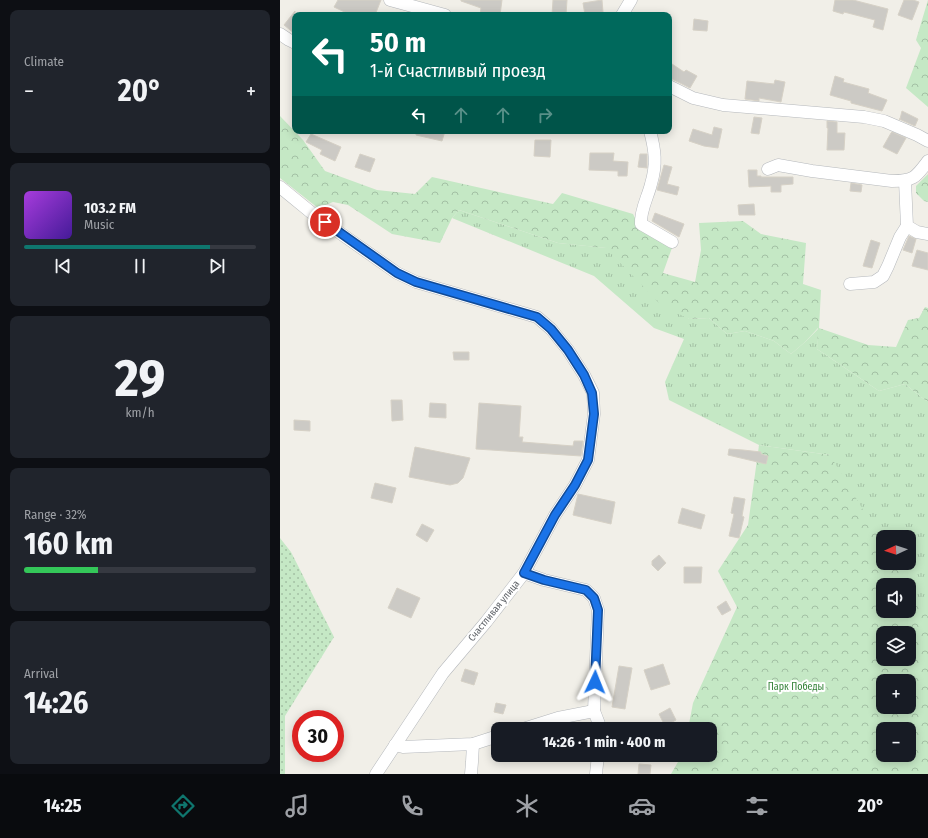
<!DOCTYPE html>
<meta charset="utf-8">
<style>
body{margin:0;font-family:"Fira Sans Condensed",sans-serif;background:#20242c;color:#f1f3f6;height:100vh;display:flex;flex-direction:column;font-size:15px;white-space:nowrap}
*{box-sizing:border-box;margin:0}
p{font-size:13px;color:#9ea1a6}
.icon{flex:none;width:22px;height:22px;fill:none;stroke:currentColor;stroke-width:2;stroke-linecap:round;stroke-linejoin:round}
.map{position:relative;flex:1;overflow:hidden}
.drawer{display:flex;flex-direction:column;gap:10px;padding:10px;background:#0d0f14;width:280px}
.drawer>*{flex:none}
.hud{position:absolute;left:12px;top:12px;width:380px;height:122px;border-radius:8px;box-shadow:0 2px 10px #0003;background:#00695c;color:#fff;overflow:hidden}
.needle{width:26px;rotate:267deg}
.controls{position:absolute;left:596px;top:530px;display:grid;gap:8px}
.controls a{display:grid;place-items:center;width:40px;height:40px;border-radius:8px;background:#171b24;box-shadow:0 2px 10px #0003;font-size:20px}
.speed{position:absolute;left:12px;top:710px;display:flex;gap:8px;font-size:20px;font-weight:700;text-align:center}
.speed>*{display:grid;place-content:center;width:52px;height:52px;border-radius:50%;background:#171b24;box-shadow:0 2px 10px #0003;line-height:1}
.speed .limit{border:6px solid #d22;background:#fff;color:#111}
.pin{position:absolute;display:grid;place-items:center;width:34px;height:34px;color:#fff;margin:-17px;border:2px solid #fff;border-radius:50%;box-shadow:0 1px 4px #0007}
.me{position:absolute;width:44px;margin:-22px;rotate:2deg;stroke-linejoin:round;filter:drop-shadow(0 0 3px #0008)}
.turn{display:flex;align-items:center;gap:14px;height:84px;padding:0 12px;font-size:18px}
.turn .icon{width:52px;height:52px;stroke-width:2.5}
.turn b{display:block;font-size:28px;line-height:34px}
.lanes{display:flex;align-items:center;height:38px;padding:0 12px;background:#0003;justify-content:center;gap:20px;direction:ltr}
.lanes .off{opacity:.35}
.big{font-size:30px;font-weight:700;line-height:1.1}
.drawer .card{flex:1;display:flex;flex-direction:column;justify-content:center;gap:6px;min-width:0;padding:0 14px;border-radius:8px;background:#20242c}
.drawer .dial{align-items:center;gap:0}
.dial b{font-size:52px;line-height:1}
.song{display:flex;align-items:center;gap:12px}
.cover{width:48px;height:48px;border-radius:6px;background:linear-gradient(135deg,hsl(280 70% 55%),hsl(260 70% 35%))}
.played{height:4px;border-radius:2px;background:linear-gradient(90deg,#0f766e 80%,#363941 80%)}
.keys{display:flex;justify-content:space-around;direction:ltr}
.heat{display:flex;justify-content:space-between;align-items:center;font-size:22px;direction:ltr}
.charge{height:6px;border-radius:3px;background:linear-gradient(90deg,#34c759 32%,#363941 0)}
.trip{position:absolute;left:211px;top:722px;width:226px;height:40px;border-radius:8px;background:#171b24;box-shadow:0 2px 10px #0003;font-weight:700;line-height:40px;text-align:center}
.menu{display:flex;height:64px;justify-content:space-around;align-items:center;background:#090b0e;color:#9ea1a6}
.menu .icon{width:28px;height:28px}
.menu .current{color:#0f766e}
.menu b{font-size:18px;color:#f1f3f6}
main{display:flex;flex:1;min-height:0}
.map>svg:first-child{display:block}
.grass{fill:url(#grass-tufts);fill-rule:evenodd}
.forest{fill:url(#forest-crowns);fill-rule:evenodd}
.garden{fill:url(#garden-dots)}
.building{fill:#cccac5;stroke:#d6d1c6}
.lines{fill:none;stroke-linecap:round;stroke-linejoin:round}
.street-casing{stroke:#b5b8bc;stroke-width:13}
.street{stroke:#fff;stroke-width:12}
.route-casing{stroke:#114b97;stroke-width:10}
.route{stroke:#1a73e8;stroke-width:7}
.labels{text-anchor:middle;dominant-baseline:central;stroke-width:4;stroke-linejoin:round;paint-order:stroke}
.street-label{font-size:10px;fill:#5f6368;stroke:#fff}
.park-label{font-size:10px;fill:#348238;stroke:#fff}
</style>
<main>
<section class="drawer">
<div class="card"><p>Climate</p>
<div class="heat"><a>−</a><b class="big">20°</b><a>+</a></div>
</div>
<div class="card">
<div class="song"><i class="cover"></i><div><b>103.2 FM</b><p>Music</p></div></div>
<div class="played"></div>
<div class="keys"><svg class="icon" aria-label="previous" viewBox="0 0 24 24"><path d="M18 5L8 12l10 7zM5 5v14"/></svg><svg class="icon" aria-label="pause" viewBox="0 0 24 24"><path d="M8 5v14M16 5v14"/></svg><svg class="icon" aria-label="next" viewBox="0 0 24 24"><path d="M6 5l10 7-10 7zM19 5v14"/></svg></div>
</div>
<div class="card dial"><b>29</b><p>km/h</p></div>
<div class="card"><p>Range · 32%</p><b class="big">160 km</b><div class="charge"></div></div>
<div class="card"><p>Arrival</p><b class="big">14:26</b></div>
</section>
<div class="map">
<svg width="648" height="774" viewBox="0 0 648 774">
<defs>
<pattern id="grass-tufts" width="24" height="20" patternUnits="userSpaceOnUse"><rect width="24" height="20" fill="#c5e8c5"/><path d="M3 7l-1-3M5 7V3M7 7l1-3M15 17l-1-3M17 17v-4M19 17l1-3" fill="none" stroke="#a3c0a4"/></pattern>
<pattern id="forest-crowns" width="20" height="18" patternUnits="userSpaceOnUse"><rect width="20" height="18" fill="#c5e8c5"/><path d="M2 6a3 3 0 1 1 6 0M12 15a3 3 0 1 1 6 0" fill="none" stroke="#a3c0a4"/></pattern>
<pattern id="garden-dots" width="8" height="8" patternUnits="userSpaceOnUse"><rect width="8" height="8" fill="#c5e8c5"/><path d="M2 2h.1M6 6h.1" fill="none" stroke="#a3c0a4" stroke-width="1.8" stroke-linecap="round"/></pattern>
</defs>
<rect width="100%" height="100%" fill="#f1efe8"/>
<!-- grass -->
<path class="grass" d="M179,210L278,243L327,248L347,269L409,319L429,318L447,334L465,331L494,341L511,354L525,342L539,328L537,349L599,391L625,384L645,400L648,401V637L629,605V585H615L544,467L550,455L479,445L389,400L385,382L404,339L374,328L314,276L172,218ZM603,537H629V563H603Z"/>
<!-- forest -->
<g class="forest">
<polygon points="648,0 648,107 626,88 641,48 636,40"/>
<polygon points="0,116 23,140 45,171 97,190 135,194 152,177 273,204 282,193 353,214 360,228 393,245 383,273 415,282 421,250 419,223 463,221 481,234 526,243 523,284 541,290 539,328 588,345 616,347 628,320 639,318 645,307 648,308 648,401 645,400 625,384 599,391 537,349 538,328 525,342 511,354 494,341 465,331 447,334 429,318 409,319 381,305 326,248 278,243 179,210 172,218 160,243 112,234 68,205 53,202 38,208 0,178"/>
<polygon points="648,174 648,202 644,201 636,193 636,186"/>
<path d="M479,445L550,455L603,543V563H615L629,585H603V611H629V586L648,617V774H391L402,755H430V729H408L413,703L457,607L438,571L468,525ZM603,633H629V659H603ZM603,681H629V707H603ZM603,729H629V755H603Z"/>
</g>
<!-- garden -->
<polygon class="garden" points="0,538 11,552 54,637 5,716 5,774 0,774"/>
<!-- building -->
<g class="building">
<polygon points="58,0 101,0 95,15 71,15 54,7"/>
<polygon points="181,0 222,0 220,15 200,15 201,8 181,1"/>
<polygon points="273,0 287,0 286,15 272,15"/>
<polygon points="322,0 323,12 305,15 303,3"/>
<polygon points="555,0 573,0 608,9 603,30 593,27 595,20 564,12 563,14 553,11"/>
<polygon points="624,0 633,0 639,2 632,20 618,15"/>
<polygon points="15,11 15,34 4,25"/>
<polygon points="414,19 428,21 427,31 413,30"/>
<polygon points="389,62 404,72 406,70 417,76 410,88 392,79 389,79"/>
<polygon points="555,76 564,79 563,82 589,89 588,93 607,100 602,111 571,103 571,101 550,95"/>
<polygon points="495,80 505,82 501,102 479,98 479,101 465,99 467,81 494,84"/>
<polygon points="622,111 638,119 635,126 619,119 620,119"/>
<polygon points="474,117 482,118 479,134 471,133"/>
<polygon points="547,121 557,122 557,133 565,133 564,150 547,150 548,128 547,128"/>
<polygon points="434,127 442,129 438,148 424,146 409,141 413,129 432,135"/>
<polygon points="136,131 165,131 162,141 136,135"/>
<polygon points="612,132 626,138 617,154 603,147 611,133"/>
<polygon points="31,134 61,147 55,161 40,154 42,150 26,142"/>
<polygon points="255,140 271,140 270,157 254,156"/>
<polygon points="310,153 334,153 333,161 348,162 347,176 338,176 338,171 309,170"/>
<polygon points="80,154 95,159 90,172 75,167"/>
<polygon points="360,154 367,154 367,168 358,167"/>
<polygon points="384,165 392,167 387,184 399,187 397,195 377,190"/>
<polygon points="468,170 477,170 477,176 481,176 481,177 513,177 513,184 501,185 501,192 491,192 491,186 469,187"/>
<polygon points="571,183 582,185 581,192 570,191"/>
<polygon points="474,204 475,215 459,215 458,205"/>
<polygon points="375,213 404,224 399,237 372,221"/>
<polygon points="629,236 636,239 632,253 623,250"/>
<polygon points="591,240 600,243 592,268 583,266"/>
<polygon points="637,250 648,253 648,270 632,266"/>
<polygon points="173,352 189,352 189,360 174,360"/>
<polygon points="111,400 122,400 123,420 112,421"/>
<polygon points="150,403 166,404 166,418 149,417"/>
<polygon points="199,403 241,406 239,437 243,437 242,442 293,446 294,441 303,441 301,456 196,449"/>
<polygon points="14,420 30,421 30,431 14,430"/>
<polygon points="135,447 190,458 183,478 178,483 170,485 129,477"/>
<polygon points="449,449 463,450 481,452 481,454 488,456 486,464 448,455"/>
<polygon points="95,483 116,488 112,503 91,498"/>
<polygon points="298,494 335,502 331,524 293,515"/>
<polygon points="454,497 465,499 462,516 464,517 459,538 449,536 454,514 451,513"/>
<polygon points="402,508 425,515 421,529 398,523"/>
<polygon points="142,524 154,530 147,542 136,535"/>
<polygon points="379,555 386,563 378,571 372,565 372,561"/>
<polygon points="404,567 422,567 421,583 404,583"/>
<polygon points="117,588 140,598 131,618 108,608"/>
<polygon points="446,601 451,610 442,615 437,607"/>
<polygon points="383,664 390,684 371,690 364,670"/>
<polygon points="339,666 352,668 345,709 332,707"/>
<polygon points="185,669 198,673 194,685 181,681"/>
<polygon points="216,703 226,705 223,714 214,712"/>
<polygon points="390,708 396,720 385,726 379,714"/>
<polygon points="359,764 371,765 370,774 358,774"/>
</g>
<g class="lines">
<!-- street casing -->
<g class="street-casing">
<g id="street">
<polyline points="110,0 165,15"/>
<polyline points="342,15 351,0"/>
<polyline points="0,34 9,40 15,43"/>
<polyline points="389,86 413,98 443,105 584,117 604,121 637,135 648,141"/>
<path d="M370,131C375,150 377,164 371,184C368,197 360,210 361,224L392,242"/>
<path d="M488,169L498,165L532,171L612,181C634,181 636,177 648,161"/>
<polyline points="625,181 627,226 637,232 648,234"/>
<polyline points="0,187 33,214 117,273 136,282 257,317 271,329 288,350 304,375 313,393 314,414 308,460 295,485 275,515 244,573 206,622 163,673 96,774"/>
<polyline points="570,284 594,282 603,276 608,266 620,237 627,226"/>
<polyline points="244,573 264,580 306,590 314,598 318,610 314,711 321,729"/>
<polyline points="243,729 278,718 314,711"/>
<polyline points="115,745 123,747 193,744 218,736"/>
<polyline points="191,774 192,762 193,744"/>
<polyline points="316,774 318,755"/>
</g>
</g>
<!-- street -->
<use href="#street" class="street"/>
</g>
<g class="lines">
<!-- route casing -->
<g class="route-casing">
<polyline id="route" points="45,222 117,273 136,282 257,317 271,329 288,350 304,375 312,393 314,414 308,460 295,485 275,515 244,573 264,580 306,590 314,598 318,610 315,682"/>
</g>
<!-- route -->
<use href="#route" class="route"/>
</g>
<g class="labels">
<!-- street labels -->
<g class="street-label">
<text transform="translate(214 611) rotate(-51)">Счастливая улица</text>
</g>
<!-- park labels -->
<g class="park-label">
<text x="516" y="687">Парк Победы</text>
</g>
</g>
</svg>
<div class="controls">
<a><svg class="needle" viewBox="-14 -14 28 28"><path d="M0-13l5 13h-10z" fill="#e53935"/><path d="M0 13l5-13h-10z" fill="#9ea1a6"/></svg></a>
<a><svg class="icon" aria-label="sound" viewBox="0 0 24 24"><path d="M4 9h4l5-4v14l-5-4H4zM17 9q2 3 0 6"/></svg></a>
<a><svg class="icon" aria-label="layers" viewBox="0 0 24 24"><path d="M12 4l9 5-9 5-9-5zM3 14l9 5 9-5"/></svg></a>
<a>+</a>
<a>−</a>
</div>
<div class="speed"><div class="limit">30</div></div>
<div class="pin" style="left:45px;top:222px;background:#d93025"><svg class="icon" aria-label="arrive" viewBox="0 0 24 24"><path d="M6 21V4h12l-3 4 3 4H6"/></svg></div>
<svg class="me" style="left:315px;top:682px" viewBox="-20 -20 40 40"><path d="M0-17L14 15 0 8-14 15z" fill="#1a73e8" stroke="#fff" stroke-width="4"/></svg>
<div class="trip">14:26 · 1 min · 400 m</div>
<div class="hud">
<div class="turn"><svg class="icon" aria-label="left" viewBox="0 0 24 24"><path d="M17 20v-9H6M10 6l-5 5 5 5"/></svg><div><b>50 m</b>1-й Счастливый проезд</div></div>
<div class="lanes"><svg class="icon" aria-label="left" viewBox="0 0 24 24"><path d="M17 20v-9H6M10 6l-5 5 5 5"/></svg><svg class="icon off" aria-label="ahead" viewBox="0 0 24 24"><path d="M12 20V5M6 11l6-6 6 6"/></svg><svg class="icon off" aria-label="ahead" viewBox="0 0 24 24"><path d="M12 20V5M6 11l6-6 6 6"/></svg><svg class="icon off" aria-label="right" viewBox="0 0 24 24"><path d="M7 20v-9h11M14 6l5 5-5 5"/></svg></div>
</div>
</div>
</main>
<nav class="menu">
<b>14:25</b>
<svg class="icon current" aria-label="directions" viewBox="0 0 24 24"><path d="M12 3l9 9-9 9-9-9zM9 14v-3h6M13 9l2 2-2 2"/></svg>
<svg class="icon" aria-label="music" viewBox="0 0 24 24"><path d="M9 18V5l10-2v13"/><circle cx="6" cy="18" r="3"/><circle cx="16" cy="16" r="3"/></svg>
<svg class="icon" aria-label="phone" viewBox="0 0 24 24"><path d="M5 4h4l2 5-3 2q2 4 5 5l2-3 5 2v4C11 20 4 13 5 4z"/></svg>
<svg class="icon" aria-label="climate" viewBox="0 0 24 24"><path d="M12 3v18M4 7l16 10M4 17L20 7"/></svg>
<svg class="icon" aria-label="car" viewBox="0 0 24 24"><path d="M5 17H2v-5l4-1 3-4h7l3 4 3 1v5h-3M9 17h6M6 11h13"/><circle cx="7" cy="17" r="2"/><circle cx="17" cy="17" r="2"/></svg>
<svg class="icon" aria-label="filters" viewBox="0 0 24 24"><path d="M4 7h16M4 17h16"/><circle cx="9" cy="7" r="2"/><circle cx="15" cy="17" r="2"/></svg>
<b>20°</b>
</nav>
